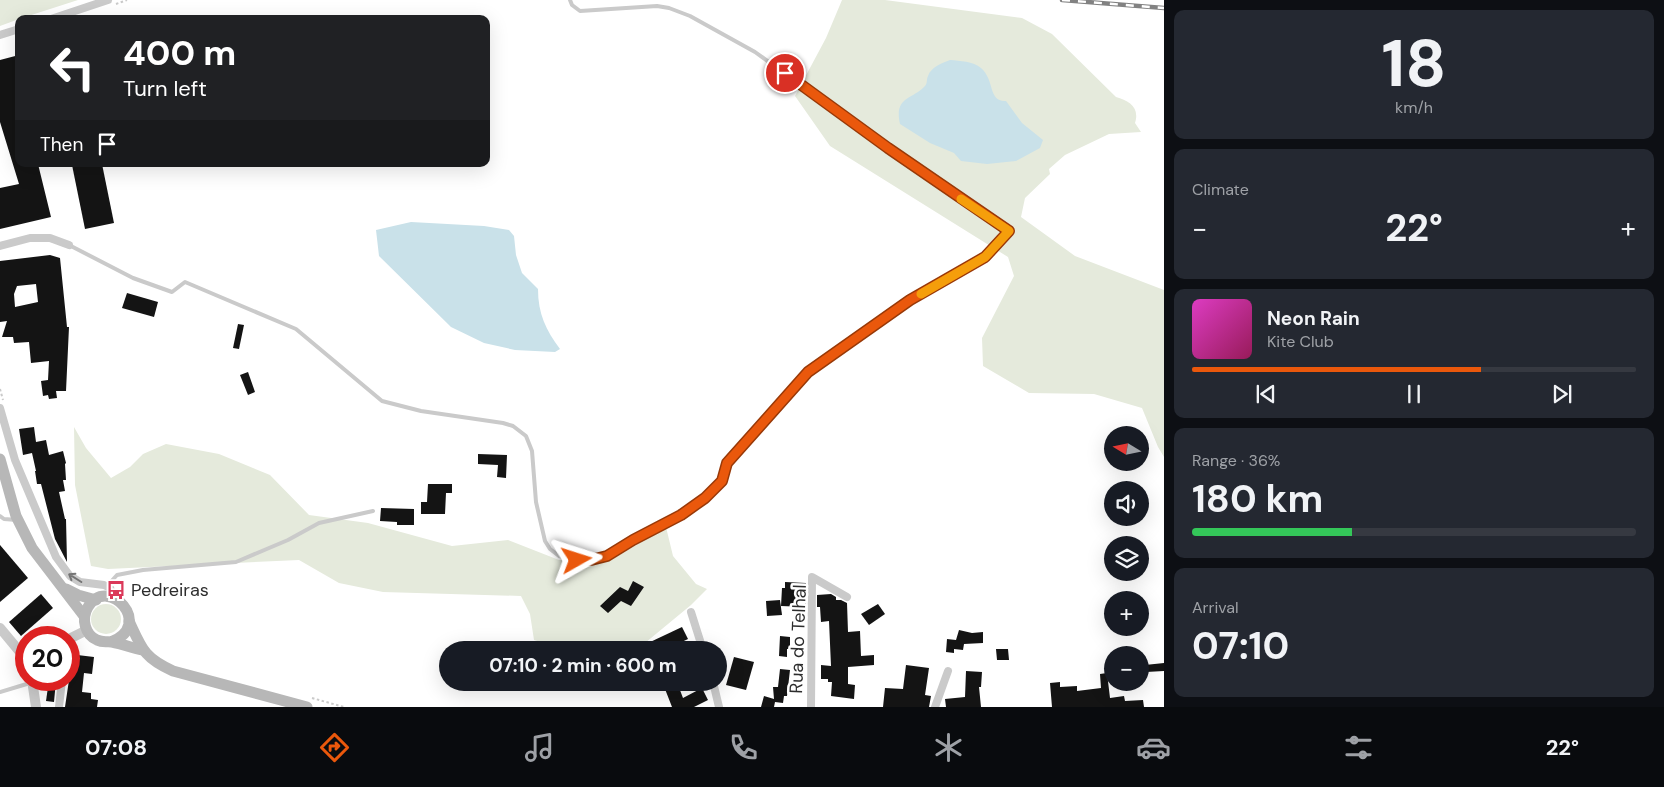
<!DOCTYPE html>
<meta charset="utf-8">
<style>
body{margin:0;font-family:"DM Sans",sans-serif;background:#242831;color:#f1f3f6;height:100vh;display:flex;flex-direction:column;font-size:19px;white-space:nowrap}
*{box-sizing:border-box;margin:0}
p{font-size:16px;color:#9ea1a6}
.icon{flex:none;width:28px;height:28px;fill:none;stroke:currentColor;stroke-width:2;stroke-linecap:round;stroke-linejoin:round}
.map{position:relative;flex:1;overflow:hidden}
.sheet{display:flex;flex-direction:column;gap:10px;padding:10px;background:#0d0f14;width:500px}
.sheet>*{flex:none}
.top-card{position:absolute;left:15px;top:15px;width:475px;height:152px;border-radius:10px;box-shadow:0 5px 20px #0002;background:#202124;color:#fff;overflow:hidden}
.needle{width:32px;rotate:280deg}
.buttons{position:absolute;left:1104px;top:426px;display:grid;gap:10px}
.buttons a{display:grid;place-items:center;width:45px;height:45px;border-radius:50%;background:#171b24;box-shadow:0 5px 20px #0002;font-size:25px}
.speed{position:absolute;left:15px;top:626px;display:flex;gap:10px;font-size:25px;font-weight:700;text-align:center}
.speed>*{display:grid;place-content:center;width:65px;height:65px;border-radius:50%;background:#171b24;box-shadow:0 5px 20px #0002;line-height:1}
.speed .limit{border:8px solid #d22;background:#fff;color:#111}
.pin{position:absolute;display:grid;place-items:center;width:42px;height:42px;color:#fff;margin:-21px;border:2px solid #fff;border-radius:50%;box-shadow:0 1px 5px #0007}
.me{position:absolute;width:55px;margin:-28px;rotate:84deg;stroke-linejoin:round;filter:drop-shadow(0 0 4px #0008)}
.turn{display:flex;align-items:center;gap:18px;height:105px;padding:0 25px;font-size:22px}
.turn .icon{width:65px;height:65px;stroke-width:2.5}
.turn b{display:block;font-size:35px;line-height:42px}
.then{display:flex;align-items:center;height:48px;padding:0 25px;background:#0003;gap:10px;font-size:19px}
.big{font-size:38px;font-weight:700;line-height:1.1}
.sheet .tile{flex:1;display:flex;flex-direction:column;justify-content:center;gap:8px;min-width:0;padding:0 18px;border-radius:10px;background:#242831}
.sheet .dial{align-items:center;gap:0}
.dial b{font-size:65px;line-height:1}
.song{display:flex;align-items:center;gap:15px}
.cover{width:60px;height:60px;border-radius:8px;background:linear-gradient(135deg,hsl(310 70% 55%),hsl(330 70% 35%))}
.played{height:5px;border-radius:2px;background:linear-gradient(90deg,#ea580c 65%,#363941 65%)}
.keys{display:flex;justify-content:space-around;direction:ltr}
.heat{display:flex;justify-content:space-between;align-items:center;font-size:28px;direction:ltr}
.charge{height:8px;border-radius:4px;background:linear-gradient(90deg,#34c759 36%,#363941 0)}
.trip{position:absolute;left:439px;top:641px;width:288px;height:50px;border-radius:25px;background:#171b24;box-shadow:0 5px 20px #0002;font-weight:700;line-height:50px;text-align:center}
.menu{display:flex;height:80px;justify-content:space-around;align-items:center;background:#090b0e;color:#9ea1a6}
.menu .icon{width:35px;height:35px}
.menu .active{color:#ea580c}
.menu b{font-size:22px;color:#f1f3f6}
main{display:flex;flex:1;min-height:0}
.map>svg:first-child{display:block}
.green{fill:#e5eadc}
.water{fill:#c9e1e9}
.building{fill:#141414;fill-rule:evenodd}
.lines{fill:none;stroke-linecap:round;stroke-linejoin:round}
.path{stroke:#cacaca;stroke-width:2;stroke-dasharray:2.5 2.5;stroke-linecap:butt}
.service{stroke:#cacaca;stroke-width:4}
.minor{stroke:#cacaca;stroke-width:8}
.tertiary{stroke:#cacaca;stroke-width:10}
.secondary{stroke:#b7b7b7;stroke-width:11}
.rail-casing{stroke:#828282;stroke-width:4.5}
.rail{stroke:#fff;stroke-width:2.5;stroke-dasharray:8;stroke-linecap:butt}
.oneway{stroke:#747474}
.route-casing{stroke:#983908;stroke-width:12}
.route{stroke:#ea580c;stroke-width:9}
.slow{stroke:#f59e0b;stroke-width:9}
.labels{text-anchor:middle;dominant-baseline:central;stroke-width:5;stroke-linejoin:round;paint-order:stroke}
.poi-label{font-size:18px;fill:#2d2d2d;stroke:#fff;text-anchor:start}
.street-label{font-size:18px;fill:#2d2d2d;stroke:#fff}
</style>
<main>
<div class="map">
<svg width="1164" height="707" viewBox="0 0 1164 707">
<rect width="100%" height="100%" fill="#fff"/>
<!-- green -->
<g class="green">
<polygon points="0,0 78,0 19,19 0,26"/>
<path d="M842,0H885L1022,18L1052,34L1116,97C1129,101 1140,107 1135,123L1141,132L1109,134L1065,155L1049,169L1050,174L1025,198L1021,217L1075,256L1164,290V457L1158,447L1142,408L1094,394L1029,393L983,366L982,338L1014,276L1008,257L830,146L795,96L826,38Z"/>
<path d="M74,427L86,448L111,478L130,467L143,454L166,444L219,454L270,475L309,515L368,523L452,546L508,540L559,560L613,559L666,527L673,556L696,584L707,589L691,605L645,643L641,650C604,650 569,652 534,640L530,614L521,596L383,592L339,583L299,560L108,569L91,566L75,485Z"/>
<circle cx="106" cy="619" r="15"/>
</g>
<!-- water -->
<g class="water">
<path d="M950,60C960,61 973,61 981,68C995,80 988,102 1006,101L1022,123L1043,140L1040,148L1016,161L987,164L961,161L954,153L930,143L900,124C894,97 911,100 924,87C928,84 926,80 928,76C931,67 942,63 950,60Z"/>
<path d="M411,222L484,226L509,230L514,236L516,255L522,273L538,289C538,314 546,330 560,349L555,352L515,350L484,343L451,327L379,256L376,230Z"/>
</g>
<!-- building -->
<g class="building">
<polygon points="19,55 19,81 15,82 19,99 19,164 38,164 51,217 0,229 0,188 19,184 0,122 0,60"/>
<polygon points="80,164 102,164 114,223 85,229 72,165"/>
<path d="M50,255L60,258L67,327H69L66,391H56L57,398L49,399L48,395L43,396L41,381L48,380L49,361L31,363L29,342L14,343L13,337H2L7,321L0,322V261ZM36,284L38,302L15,307L14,294L17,286Z"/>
<polygon points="127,293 158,302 154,317 122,308"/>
<polygon points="238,324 244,325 239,349 233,348"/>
<polygon points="248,372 255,392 248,395 240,375"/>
<polygon points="34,427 36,442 46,440 49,455 63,451 66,463 65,464 66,480 63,480 65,491 59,492 65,519 66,519 67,562 55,539 41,484 37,484 35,471 36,471 32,453 23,455 19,429"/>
<polygon points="478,454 507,455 506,478 497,477 498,465 478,464"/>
<polygon points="428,484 452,484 452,493 446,493 445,514 421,514 421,502 427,502"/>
<polygon points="381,508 414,509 414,525 397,525 397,522 380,521"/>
<polygon points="0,545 28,578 0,602"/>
<polygon points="633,581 644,587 631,606 621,601 608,613 600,606 620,587 628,591"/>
<polygon points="785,582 806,583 806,607 781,606 782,588 785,588"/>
<polygon points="41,594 53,608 21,636 9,622"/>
<polygon points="831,594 836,597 836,600 841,600 847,603 848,632 860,631 861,656 874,655 874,665 848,667 848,684 855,685 854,699 831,696 832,682 828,682 828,679 821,679 821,665 831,666 829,621 821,622 820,607 817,607 817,595"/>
<polygon points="780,600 782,615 767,616 766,601"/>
<polygon points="878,604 885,614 869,625 861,614"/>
<polygon points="682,627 688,639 665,650 649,650 646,644"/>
<polygon points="959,630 972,633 983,632 983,643 964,644 963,650 954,649 954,653 946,652 947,639 956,640"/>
<polygon points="780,636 790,637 790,649 787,649 787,657 779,656"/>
<polygon points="996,649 1008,649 1009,660 997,660"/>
<polygon points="69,654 94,657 92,674 84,673 82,692 91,693 91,699 98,700 97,707 65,707 69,680"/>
<polygon points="734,657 754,662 746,690 726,685"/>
<polygon points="1164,663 1164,671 1146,672 1145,665"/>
<polygon points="906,665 929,668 925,695 931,696 929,707 883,707 885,688 903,689"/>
<polygon points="780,669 790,670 787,696 784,696 783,703 775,702 774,707 761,707 764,696 774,699 773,687 778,687"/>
<polygon points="966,671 982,672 981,687 979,687 981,707 946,707 945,699 965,697"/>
<polygon points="1107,673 1110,698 1124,696 1125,701 1143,700 1144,707 1052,707 1050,683 1060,682 1060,687 1077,686 1077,691 1101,688 1100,674"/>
<polygon points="49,680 56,680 54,702 46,701"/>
<polygon points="658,682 681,682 678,685 683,698 702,688 708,700 694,707 672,707 665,689 662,690"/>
</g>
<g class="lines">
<!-- path -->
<g class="path">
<polyline points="116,4 127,0"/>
<polyline points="0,389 3,400"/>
<polyline points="312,698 344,707"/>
</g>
<!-- service -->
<g class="service">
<polyline points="69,245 133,278 172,292 185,282 296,329 382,401 421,411 503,423 513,426 526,436 532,451 536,502 545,541 550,549 559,556 577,560 591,560 607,556 633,540 681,515 705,498 722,481 727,463 809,372 911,300 985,257 1009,231 888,148 755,52 690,16 669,8 657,6 580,11 572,5 570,0"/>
<polyline points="0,516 4,519 17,520"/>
<polyline points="107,586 117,575 143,570 236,562 288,540 319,523 373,511"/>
<polyline points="0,692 30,683"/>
</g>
<!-- minor -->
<g class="minor">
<polyline points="51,19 108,0"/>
<polyline points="0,35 19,29"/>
<polyline points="0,246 30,238 50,238 69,245"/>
<polyline points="0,408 15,460 56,557 70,576 80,582 104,585 110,588 115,598"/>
<polyline points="691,612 703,650"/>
<polyline points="713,682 719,707"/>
<polyline points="59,707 62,680"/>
<polyline points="811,707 812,577 847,597"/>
<polyline points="935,707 948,671"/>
</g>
<!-- tertiary -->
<g class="tertiary">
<polyline points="0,628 25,658 26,663"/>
<polyline points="69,639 87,630"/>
<polyline points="32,680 36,707"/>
</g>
<!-- secondary -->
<g class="secondary">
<polyline points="0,459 16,516 32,548 84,616"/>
<polyline points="66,589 78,595 96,600"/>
<path d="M129,621C142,649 144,658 173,671L307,707"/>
<path d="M111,642C155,625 108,574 88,607C81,619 85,635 97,640C103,643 107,641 112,642C122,644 133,648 142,650"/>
</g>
<!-- rail casing -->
<g class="rail-casing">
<polyline id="rail" points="1062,0 1164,8"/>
</g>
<!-- rail -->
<use href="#rail" class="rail"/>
</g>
<!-- one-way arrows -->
<defs><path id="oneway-shaft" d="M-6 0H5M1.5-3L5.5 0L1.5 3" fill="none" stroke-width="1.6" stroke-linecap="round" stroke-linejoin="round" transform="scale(1.25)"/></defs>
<use class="oneway" href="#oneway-shaft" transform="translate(75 578) rotate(-148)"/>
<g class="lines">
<!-- route casing -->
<g class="route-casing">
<polyline id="route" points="577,560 591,560 607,556 633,540 681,515 705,498 722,481 727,463 808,372 910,300 985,257 1009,231 888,148 785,73"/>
</g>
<!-- route -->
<use href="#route" class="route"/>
<!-- slow -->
<polyline class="slow" points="921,294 985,257 1009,231 961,199"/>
</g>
<!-- icons -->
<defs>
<g id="bus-bare" transform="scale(1.5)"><path d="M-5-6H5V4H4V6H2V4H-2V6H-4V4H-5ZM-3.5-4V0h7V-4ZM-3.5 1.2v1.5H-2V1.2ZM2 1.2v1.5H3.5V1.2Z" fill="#db395a" stroke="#fff" stroke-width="2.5" paint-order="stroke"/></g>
</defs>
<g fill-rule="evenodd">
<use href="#bus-bare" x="116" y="590"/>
</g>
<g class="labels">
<!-- poi labels -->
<g class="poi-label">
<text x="131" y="590">Pedreiras</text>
</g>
<!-- street labels -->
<g class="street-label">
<text transform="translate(798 639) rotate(-88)">Rua do Telhal</text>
</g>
</g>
</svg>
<div class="buttons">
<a><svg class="needle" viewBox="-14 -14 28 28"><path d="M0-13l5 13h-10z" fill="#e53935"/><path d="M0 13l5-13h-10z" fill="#9ea1a6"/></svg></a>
<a><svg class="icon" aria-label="sound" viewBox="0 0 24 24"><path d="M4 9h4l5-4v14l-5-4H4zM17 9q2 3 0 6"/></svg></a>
<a><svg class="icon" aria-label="layers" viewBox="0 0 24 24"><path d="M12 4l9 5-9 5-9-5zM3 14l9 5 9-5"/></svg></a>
<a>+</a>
<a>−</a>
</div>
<div class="speed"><div class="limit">20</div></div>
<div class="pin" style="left:785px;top:73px;background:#d93025"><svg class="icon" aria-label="arrive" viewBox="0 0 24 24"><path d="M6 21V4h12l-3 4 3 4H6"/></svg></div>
<svg class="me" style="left:577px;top:560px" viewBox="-20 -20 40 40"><path d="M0-17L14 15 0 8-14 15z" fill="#ea580c" stroke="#fff" stroke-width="4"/></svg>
<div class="trip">07:10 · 2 min · 600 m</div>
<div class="top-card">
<div class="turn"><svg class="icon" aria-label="left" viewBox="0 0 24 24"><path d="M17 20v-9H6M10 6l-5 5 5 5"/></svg><div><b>400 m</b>Turn left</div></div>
<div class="then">Then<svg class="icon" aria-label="arrive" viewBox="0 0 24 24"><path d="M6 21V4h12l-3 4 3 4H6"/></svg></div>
</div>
</div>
<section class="sheet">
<div class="tile dial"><b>18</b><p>km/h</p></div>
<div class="tile"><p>Climate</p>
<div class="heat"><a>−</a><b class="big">22°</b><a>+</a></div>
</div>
<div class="tile">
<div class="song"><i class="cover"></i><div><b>Neon Rain</b><p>Kite Club</p></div></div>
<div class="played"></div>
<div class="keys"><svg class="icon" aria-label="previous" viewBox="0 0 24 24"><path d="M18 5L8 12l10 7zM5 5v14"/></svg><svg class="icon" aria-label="pause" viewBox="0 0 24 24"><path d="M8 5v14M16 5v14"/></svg><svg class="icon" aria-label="next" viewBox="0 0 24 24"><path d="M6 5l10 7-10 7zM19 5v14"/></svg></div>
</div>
<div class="tile"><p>Range · 36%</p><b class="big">180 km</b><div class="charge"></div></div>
<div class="tile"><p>Arrival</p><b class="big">07:10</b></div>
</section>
</main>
<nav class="menu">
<b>07:08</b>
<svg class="icon active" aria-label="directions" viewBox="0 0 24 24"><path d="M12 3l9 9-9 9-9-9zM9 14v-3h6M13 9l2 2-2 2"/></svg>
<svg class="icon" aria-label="music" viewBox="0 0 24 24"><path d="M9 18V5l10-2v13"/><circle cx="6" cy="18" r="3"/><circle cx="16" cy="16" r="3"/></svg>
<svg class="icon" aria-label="phone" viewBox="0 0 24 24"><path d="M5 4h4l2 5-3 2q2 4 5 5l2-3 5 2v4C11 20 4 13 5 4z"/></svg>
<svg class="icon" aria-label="climate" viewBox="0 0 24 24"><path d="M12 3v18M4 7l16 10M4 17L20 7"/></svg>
<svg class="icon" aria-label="car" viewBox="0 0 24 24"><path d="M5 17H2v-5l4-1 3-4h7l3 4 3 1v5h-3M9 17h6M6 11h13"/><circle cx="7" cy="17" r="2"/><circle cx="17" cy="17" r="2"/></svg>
<svg class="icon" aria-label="filters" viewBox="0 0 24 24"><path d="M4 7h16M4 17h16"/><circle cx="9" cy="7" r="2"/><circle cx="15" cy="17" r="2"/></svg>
<b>22°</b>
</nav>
